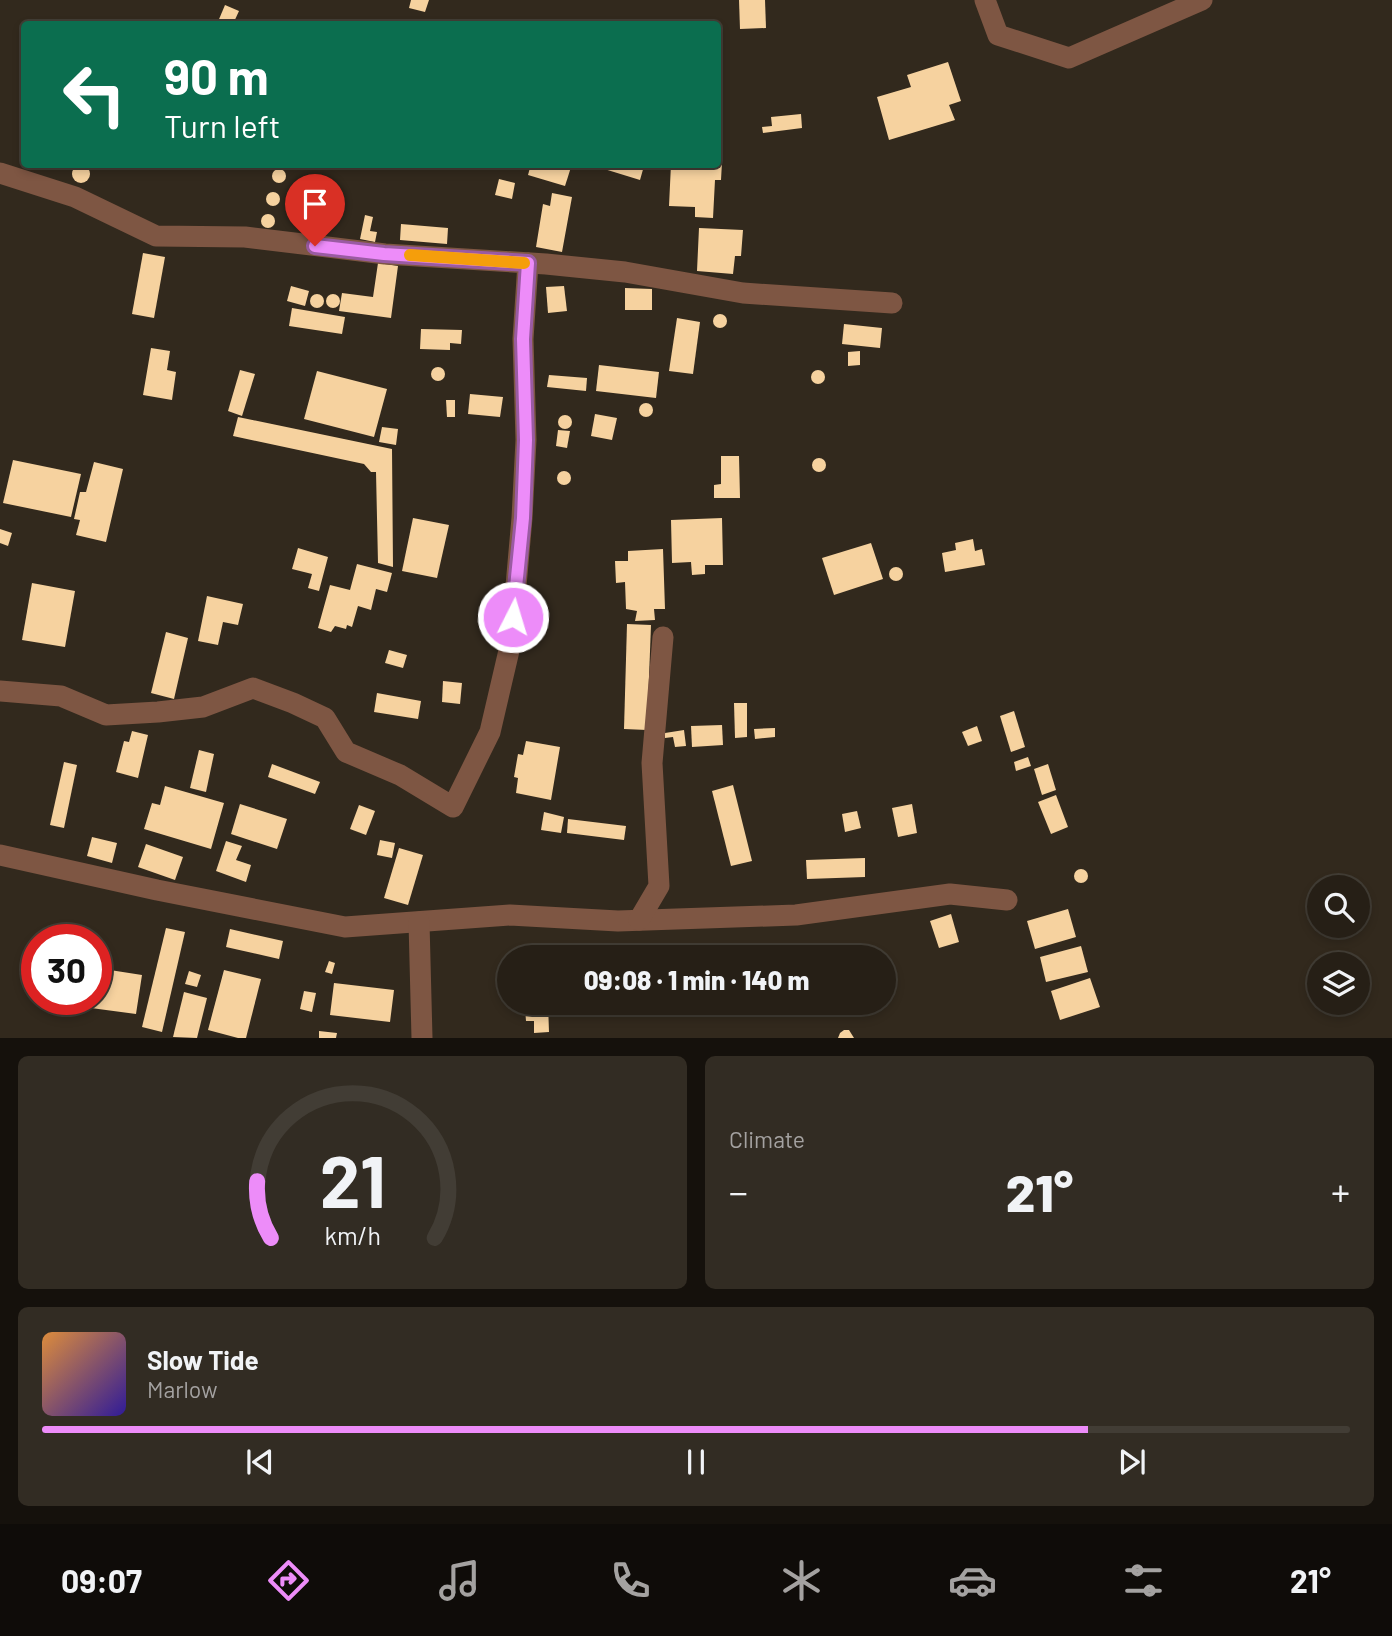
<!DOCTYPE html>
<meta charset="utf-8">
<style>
body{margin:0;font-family:Barlow,sans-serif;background:#322c23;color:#f1f3f6;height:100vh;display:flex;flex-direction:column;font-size:26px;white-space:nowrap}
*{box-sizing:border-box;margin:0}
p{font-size:23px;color:#a4a2a1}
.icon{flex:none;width:38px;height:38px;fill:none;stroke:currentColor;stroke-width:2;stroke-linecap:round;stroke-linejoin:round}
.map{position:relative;height:1038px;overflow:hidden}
.sheet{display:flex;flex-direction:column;gap:18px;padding:18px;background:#15110c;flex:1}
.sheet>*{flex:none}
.banner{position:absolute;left:21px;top:21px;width:700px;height:147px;border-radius:7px;box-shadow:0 4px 10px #0003,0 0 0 2px #423d35;background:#0b6e4f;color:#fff;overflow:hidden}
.buttons{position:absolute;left:1307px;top:875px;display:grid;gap:14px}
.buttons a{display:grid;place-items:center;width:63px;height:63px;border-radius:50%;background:#261f16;box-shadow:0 4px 10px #0003,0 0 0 2px #423d35;font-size:35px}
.speed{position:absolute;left:21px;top:924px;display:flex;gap:14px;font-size:35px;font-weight:700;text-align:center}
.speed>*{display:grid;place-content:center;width:91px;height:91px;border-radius:50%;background:#261f16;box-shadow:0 4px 10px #0003,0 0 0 2px #423d35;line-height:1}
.speed .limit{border:10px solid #d22;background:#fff;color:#111}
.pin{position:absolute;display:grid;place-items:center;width:60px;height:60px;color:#fff;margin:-72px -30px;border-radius:50% 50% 50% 0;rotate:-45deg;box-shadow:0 0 7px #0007}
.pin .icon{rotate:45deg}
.me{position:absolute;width:77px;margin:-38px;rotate:5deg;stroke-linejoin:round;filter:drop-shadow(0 0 5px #0008)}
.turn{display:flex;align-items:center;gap:24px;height:147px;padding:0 28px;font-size:32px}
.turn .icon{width:91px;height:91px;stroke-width:2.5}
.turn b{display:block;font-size:49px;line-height:60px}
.big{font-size:52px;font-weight:800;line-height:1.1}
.sheet .widget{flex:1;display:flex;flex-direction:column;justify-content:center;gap:10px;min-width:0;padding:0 24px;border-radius:10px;background:#322c23}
.sheet .dial{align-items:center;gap:0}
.dial svg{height:182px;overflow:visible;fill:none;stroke:#423d35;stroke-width:7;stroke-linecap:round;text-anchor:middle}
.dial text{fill:#f1f3f6;stroke:none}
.song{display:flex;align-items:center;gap:21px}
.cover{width:84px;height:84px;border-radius:10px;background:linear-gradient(135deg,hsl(30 70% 55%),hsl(250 70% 35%))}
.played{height:7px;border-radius:4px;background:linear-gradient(90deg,#ed8cf9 80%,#423d35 80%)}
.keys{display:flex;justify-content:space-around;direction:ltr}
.heat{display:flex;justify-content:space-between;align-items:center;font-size:38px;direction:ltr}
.sheet .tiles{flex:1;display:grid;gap:18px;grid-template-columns:1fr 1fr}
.widget:last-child{grid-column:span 2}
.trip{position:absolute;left:497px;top:945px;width:399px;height:70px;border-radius:35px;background:#261f16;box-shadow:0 4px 10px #0003,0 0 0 2px #423d35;font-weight:800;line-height:70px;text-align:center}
.dock{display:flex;height:112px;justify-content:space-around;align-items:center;background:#0f0c09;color:#a4a2a1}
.dock .icon{width:49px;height:49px}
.dock .current{color:#ed8cf9}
.dock b{font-size:32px;color:#f1f3f6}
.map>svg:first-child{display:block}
.building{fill:#f6d29f}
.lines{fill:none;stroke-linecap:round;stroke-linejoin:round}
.minor{stroke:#7e5643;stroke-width:21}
.route-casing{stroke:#9a5ba2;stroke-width:18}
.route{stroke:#ed8cf9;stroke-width:12}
.slow{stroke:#f59e0b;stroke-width:12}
</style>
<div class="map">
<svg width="1392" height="1038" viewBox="0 0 1392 1038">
<rect width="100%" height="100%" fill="#32291d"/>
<!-- building -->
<g class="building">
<polygon points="411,0 429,0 425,12 409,8"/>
<polygon points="739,0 765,0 766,28 740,29"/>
<polygon points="225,5 239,11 233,24 217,24"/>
<polygon points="948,62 961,101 949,105 955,120 889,140 877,97 911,87 907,75"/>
<polygon points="801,114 802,128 763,133 762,127 772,126 771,117"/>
<polygon points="718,162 722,162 721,180 715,180 713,218 695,217 695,207 669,206 671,164 718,164"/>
<polygon points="160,164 173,164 171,170 160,167"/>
<polygon points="531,164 572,164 565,186 528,175"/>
<polygon points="588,164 657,164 656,169 644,166 640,180"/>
<circle cx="81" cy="174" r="9"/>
<circle cx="279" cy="176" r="7"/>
<polygon points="499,179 515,183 512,199 495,195"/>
<circle cx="273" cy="199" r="7"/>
<polygon points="552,193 572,197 562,252 536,247 543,204 550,206"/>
<circle cx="311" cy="202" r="7"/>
<circle cx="268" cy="221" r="7"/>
<polygon points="307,214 323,217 320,231 304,227"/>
<polygon points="365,215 373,217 370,231 377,232 375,242 360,239"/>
<polygon points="401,224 448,228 447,244 400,240"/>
<polygon points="699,228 743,230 741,256 735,256 733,274 697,271"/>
<polygon points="143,253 165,257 154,318 132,314"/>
<polygon points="378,263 398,266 391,318 339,311 342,293 373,297"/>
<polygon points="291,286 309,291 305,306 287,301"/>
<polygon points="564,286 567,311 548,313 546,287"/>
<polygon points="625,288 652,289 652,310 625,310"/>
<circle cx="317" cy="301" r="7"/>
<circle cx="333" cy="301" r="7"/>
<polygon points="292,308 345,317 342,334 289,326"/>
<circle cx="720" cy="321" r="7"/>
<polygon points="677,318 700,322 693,374 669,371"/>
<polygon points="844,324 882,328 880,348 842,344"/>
<polygon points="421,329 462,330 461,344 450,343 450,350 420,349"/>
<polygon points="151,348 170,351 167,370 176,372 172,400 143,395"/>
<polygon points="860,351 860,365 848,366 848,352"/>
<polygon points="599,365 659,372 656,398 596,391"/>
<circle cx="438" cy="374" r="7"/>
<circle cx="818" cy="377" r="7"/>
<polygon points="240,370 255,374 242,416 228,411"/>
<polygon points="317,371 387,389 374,437 304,419"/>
<polygon points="549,375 587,378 586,391 547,387"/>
<polygon points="470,394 503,397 500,417 468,414"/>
<polygon points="446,400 455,400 455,417 447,417"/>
<circle cx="646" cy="410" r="7"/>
<polygon points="595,414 617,418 612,440 591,436"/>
<circle cx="565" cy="422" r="7"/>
<polygon points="238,417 392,449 393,567 378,563 376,472 371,472 364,464 233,436"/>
<polygon points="382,427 398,429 396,445 379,442"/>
<polygon points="558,430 570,431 567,448 556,446"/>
<polygon points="721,456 739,456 740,498 714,498 714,485 721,484"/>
<circle cx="819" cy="465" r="7"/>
<polygon points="13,460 81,474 71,517 3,503"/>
<polygon points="94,462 123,469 106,542 76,535 80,520 74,519 80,492 86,492"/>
<circle cx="564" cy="478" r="7"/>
<polygon points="413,518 449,525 437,578 402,571"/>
<polygon points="722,518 723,565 705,565 705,574 692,575 691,562 672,563 671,520"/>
<polygon points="0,529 12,533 8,546 0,543"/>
<polygon points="973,539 975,551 982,549 985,565 945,572 942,553 956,550 955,543"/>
<polygon points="871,543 883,579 834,595 822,558"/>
<polygon points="298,548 328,557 319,591 308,588 312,574 292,569"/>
<polygon points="663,549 665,609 654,609 655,620 635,621 637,611 626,609 625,582 616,583 615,561 628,561 628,551"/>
<polygon points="357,564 392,573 387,592 376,589 371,610 358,606 352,627 347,625 346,629 335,626 331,632 318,628 330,585 350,590"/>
<circle cx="896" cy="574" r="7"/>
<polygon points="32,583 75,591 65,647 22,640"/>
<polygon points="207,596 243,604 238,625 223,622 218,645 198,641"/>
<polygon points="627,624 651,625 647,730 624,729"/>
<polygon points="166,632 188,638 174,699 151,693"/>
<polygon points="389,650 407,655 403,668 385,663"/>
<polygon points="443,681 462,683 460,704 442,702"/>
<polygon points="377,693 421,701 418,719 374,712"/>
<polygon points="734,703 747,703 747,737 735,738"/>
<polygon points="1014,711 1025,747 1011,752 1000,716"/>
<polygon points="722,725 723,745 692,747 691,726"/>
<polygon points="977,726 982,741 968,746 962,732"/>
<polygon points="775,728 775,737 755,739 754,729"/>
<polygon points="684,730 686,746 675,747 673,737 665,738 665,733"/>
<polygon points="132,731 148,735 138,778 116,772 124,741 129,742"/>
<polygon points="526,741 560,747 551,800 516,793 518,778 514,777 518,754 523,755"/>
<polygon points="199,750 214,754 206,792 190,788"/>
<polygon points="1028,757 1031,766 1016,771 1014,762"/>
<polygon points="64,762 77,765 64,828 50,825"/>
<polygon points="272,764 320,782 315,794 268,777"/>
<polygon points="1048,764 1056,790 1042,795 1034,769"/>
<polygon points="733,785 752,861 731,866 712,791"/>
<polygon points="165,786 224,803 211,849 144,829 152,803 160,805"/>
<polygon points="1056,795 1068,827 1051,834 1038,802"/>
<polygon points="240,804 287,819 277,849 231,834"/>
<polygon points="912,804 917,833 898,837 892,808"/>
<polygon points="359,805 375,811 366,835 350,829"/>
<polygon points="857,811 861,828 845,832 842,814"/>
<polygon points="544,812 564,817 561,833 541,830"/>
<polygon points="568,819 626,826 624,840 567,833"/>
<polygon points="92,837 117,843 112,863 87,856"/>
<polygon points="380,840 395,843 392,858 377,855"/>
<polygon points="226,841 242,846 236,860 251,865 246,882 216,871"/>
<polygon points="146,844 183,857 175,880 138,867"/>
<polygon points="399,848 423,855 408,905 384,898"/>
<polygon points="865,858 865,877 807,879 806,860"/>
<circle cx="1081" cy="876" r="7"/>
<polygon points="1068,909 1076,937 1035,949 1027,921"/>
<polygon points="951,914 959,942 939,948 930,921"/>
<polygon points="166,928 185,932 162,1032 142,1027"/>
<polygon points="230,929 283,941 279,959 226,947"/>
<polygon points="1081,946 1088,972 1046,982 1040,957"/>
<polygon points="329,961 335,963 332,974 325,972"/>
<polygon points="36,963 37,963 37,995 29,993"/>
<polygon points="97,968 142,975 136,1014 91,1008 92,999 96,999"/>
<polygon points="224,970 261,979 246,1038 238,1038 208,1030"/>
<polygon points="189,971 201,975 197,987 185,984"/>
<rect x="505" y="978" width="4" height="21"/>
<polygon points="1090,978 1100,1007 1060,1020 1051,991"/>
<polygon points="334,983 394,990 390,1022 330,1015"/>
<polygon points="304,991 316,993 312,1012 300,1009"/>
<polygon points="184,992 207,998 197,1038 173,1037"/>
<polygon points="60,999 84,999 82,1006"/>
<polygon points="513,1003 548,1003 549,1032 534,1033 534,1021 526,1021 525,1008 514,1008"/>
<polygon points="844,1030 849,1030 854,1038 838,1038 840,1033"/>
<polygon points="319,1031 337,1033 336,1038 319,1038"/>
</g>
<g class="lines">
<!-- minor -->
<g class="minor">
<polyline points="985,0 998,35 1069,58 1202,0"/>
<polyline points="0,173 75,197 156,236 245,237 385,254 546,264 625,272 743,293 892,303"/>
<polyline points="0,691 61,696 106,715 158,712 203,707 253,688 293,703 325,718 346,752 400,775 453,807 490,732 511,642 522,518 526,440 523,339 528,263"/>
<polyline points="0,855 157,890 345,927 510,915 618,921 796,915 950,894 1007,900"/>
<polyline points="639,920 659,886 652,763 663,637"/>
<polyline points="419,922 422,1038"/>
</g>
</g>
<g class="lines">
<!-- route casing -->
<g class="route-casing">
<polyline id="route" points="315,246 384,254 528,263 523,339 526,440 523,518 513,617"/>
</g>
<!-- route -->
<use href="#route" class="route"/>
<!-- slow -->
<polyline class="slow" points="410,255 524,263"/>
</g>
</svg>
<div class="buttons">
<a><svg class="icon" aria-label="search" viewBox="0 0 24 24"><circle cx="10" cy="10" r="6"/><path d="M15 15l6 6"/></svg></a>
<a><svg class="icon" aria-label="layers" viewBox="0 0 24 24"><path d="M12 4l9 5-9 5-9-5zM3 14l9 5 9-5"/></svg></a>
</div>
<div class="speed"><div class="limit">30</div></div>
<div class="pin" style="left:315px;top:246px;background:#d93025"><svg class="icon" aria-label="arrive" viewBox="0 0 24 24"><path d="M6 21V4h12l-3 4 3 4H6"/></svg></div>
<svg class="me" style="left:513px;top:617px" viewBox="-20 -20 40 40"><circle r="17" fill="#ed8cf9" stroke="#fff" stroke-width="3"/><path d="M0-11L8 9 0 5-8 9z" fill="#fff"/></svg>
<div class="trip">09:08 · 1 min · 140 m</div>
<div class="banner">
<div class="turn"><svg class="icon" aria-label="left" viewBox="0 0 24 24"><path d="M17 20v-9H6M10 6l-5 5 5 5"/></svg><div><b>90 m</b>Turn left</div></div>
</div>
</div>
<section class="sheet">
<div class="tiles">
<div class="widget dial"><svg viewBox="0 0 100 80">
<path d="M14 69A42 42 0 1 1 86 69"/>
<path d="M14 69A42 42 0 0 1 8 44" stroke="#ed8cf9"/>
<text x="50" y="56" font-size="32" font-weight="700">21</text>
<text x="50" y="72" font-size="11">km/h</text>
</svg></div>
<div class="widget"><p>Climate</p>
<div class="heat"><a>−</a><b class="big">21°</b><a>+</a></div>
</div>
<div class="widget">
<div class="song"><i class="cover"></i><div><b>Slow Tide</b><p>Marlow</p></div></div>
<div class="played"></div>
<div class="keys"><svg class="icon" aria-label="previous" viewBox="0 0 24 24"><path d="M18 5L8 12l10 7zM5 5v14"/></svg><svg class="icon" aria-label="pause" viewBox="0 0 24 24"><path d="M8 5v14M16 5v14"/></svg><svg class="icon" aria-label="next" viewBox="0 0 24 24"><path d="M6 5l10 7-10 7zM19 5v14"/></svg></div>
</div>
</div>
</section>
<nav class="dock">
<b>09:07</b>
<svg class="icon current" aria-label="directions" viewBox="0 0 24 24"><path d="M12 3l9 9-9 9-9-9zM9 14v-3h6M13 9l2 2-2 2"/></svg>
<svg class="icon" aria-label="music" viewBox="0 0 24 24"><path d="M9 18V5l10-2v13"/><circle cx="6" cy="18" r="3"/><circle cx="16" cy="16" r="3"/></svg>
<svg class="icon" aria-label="phone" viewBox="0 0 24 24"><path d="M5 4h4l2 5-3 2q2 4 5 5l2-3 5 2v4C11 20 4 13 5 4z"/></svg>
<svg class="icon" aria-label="climate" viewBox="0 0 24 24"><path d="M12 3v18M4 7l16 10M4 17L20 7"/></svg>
<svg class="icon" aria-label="car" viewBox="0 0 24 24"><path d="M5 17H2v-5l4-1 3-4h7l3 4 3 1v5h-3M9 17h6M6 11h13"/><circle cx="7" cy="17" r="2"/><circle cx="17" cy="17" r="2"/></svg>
<svg class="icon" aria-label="filters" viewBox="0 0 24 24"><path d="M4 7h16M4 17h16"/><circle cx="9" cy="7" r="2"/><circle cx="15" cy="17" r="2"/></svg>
<b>21°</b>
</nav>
